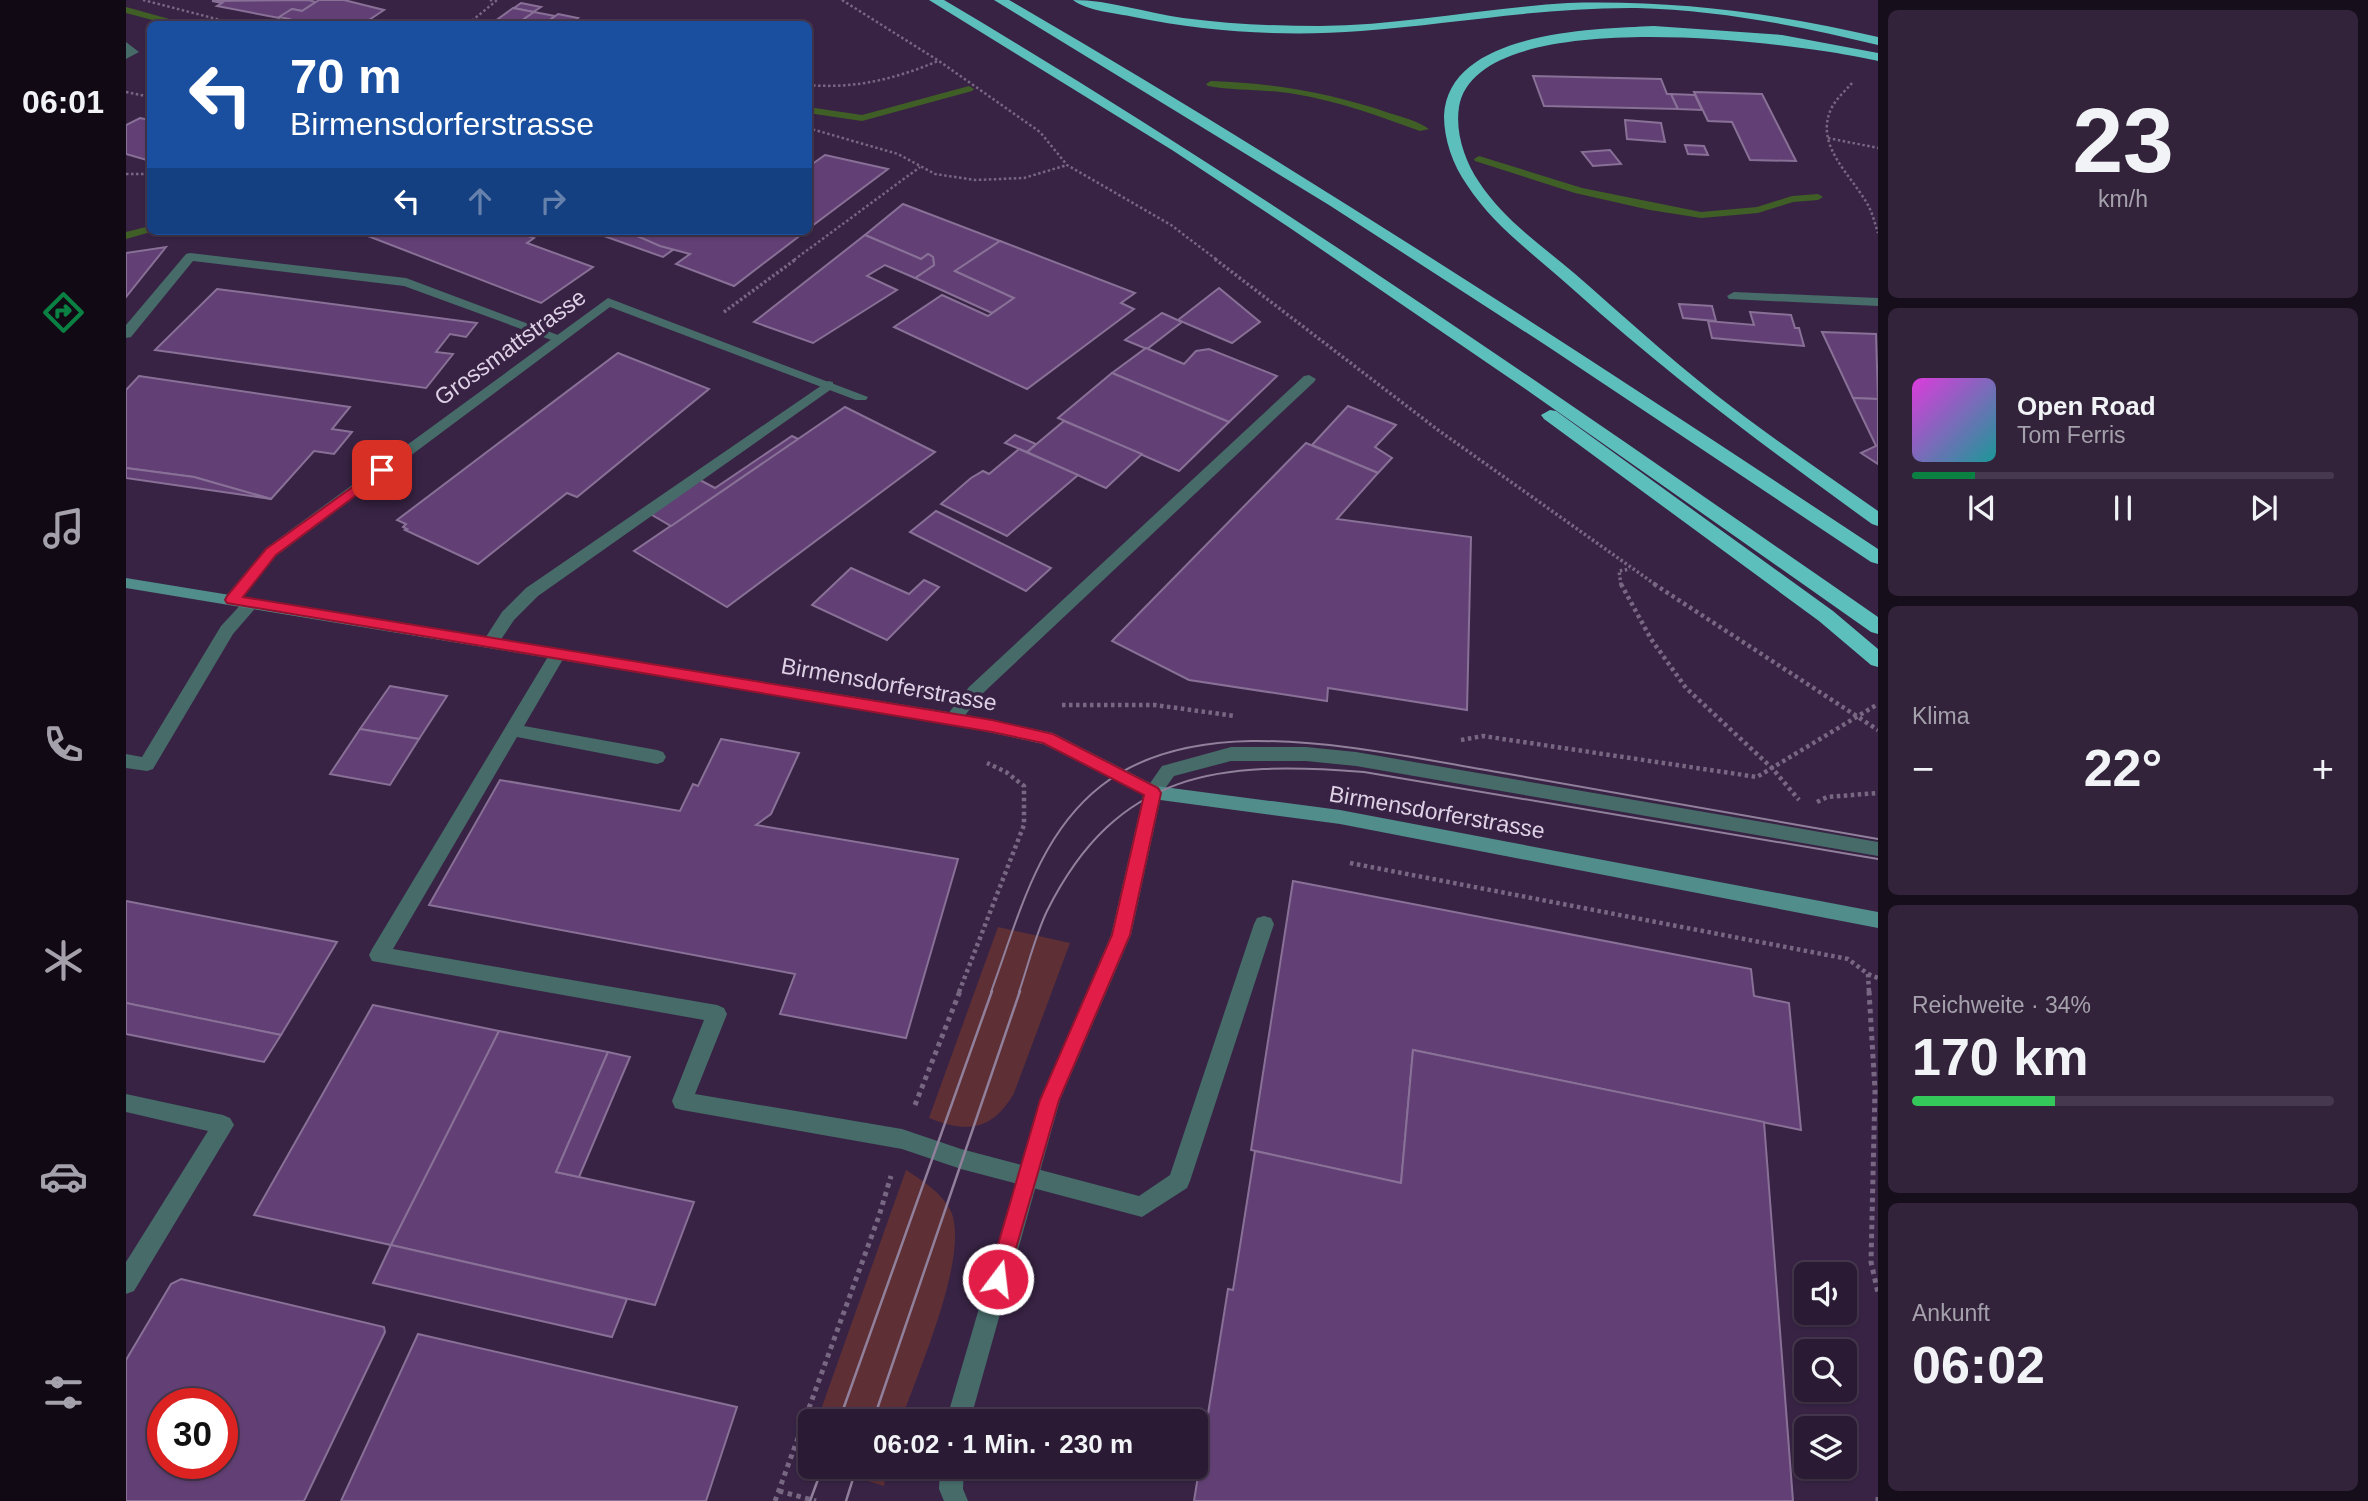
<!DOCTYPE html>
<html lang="de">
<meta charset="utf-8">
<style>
body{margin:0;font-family:Helvetica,sans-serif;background:#32233b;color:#f1f3f6;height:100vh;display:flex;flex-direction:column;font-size:26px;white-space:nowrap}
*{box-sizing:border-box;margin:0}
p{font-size:23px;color:#a5a1ac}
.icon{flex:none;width:38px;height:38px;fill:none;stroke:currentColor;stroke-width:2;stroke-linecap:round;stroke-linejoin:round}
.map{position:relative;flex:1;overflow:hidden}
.drawer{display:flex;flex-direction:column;gap:10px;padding:10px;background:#170e1c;width:490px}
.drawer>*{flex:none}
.hud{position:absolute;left:21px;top:21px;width:665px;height:214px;border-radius:10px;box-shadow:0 2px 5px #0004,0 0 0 2px #46384e;background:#1a4fa0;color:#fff;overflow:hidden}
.fabs{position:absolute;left:1668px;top:1262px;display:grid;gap:14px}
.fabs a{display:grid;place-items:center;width:63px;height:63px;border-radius:10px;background:#2a1a33;box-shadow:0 2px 5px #0004,0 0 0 2px #46384e;font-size:35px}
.speed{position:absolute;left:21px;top:1388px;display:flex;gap:14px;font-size:35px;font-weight:700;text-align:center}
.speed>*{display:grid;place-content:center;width:91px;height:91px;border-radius:50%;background:#2a1a33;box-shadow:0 2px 5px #0004,0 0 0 2px #46384e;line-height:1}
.speed .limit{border:10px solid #d22;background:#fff;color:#111}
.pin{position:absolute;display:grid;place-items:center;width:60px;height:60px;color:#fff;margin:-30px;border-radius:14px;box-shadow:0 4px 10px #0006}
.me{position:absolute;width:77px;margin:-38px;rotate:15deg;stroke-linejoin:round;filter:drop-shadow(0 0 5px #0008)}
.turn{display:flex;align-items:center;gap:24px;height:147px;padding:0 28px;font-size:32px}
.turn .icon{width:91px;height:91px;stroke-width:2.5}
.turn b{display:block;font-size:49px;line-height:60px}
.lanes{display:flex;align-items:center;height:66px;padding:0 28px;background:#0003;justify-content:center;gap:35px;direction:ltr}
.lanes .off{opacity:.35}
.big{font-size:52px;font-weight:700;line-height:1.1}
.drawer .widget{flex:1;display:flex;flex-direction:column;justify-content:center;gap:10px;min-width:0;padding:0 24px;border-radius:10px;background:#32233b}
.drawer .dial{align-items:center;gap:0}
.dial b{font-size:91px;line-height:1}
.song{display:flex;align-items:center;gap:21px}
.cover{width:84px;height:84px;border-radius:10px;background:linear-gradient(135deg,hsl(300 70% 55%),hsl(180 70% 35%))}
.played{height:7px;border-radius:4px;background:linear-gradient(90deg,#0b8043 15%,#46384e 15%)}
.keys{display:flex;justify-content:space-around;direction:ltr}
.heat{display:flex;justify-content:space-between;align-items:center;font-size:38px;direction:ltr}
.charge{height:10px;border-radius:5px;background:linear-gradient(90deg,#34c759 34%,#46384e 0)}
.trip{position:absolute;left:672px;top:1409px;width:410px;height:70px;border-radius:10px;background:#2a1a33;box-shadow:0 2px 5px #0004,0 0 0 2px #46384e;font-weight:700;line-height:70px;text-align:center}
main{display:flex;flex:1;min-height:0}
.tab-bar{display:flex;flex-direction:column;width:126px;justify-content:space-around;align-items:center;background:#110a14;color:#a5a1ac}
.tab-bar .icon{width:49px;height:49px}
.tab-bar .on{color:#0b8043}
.tab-bar b{font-size:32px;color:#f1f3f6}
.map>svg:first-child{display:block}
.green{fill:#5e3036}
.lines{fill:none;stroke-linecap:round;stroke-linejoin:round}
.stream{fill:#405f26;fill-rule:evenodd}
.building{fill:#624075;stroke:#887096;stroke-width:2;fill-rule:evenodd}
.path-far3{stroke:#786783;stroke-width:2.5;stroke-dasharray:2.5 2.5;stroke-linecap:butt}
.path-far2{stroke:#786783;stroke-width:3.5;stroke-dasharray:2.5 2.5;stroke-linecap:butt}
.path-far1{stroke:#786783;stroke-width:4.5;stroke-dasharray:3.5 3.5;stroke-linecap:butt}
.path{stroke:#786783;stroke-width:5;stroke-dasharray:4.5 4.5;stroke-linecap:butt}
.lane{fill:#466b69;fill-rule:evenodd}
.street{fill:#466b69;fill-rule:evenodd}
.secondary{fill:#518d8b;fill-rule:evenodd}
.highway{fill:#5dbfbc;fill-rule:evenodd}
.tram-far1{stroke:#91809b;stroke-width:2}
.tram{stroke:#91809b;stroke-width:2.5}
.route{fill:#e11d48;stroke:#92132f;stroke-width:2}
.labels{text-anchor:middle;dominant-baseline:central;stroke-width:7;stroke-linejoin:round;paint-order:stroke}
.street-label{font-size:23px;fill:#ded1e6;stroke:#382344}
</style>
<main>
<nav class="tab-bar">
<b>06:01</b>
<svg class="icon on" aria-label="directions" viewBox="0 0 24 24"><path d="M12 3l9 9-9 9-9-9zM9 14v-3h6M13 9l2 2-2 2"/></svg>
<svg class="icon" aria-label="music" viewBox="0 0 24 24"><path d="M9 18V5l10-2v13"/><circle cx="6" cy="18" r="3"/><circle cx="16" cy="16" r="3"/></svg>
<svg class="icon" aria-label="phone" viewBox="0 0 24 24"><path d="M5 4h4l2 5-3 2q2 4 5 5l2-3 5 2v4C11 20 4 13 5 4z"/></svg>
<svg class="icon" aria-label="climate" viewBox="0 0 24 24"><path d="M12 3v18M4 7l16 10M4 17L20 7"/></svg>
<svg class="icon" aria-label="car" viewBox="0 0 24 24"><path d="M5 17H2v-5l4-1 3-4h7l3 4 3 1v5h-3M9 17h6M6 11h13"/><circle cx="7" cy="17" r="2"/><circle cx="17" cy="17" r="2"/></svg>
<svg class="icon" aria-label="filters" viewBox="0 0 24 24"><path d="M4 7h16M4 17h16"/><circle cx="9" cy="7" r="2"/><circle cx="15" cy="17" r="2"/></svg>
</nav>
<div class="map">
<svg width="1752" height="1501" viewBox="0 0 1752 1501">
<rect width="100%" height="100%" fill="#382344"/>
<!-- green -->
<g class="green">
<path d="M872,927L944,943L888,1093C867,1130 841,1134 803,1118Z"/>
<path d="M780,1170C797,1181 818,1194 826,1214C842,1260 791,1374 775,1421H691Z"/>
<polygon points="696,1467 760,1467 758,1486"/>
</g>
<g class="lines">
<!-- stream -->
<g class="stream">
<polygon points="0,7 54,22 56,24 42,24 0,13"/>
<path d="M1085,81C1146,83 1205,93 1263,113C1276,117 1292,121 1303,129L1294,131C1253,116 1212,101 1169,94C1140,89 1110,91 1082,86L1080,84Z"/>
<polygon points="843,86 848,89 846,91 736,121 682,113 682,107 736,115"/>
<polygon points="1353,156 1456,188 1575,212 1631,207 1666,196 1692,194 1697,197 1692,200 1667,202 1632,213 1575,218 1524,210 1449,193 1349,161 1348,159"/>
<polygon points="24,226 24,231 28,231 0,239 0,232"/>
</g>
</g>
<!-- building -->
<g class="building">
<polygon points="182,0 190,2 176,11 166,9 153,18 91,6 96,3 86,1"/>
<polygon points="193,0 218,0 258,10 237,24 169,24 158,22 163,19 153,17 166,9 176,11"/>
<polygon points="395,3 415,7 407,12 388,8"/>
<polygon points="387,8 408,12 391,24 365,24"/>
<polygon points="408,12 429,16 418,24 391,24"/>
<polygon points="432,14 452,18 444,24 424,20"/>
<polygon points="1407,76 1535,79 1541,94 1545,94 1552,109 1418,106"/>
<polygon points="1568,92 1636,94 1670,161 1624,160 1606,122 1582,121"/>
<polygon points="1545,94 1569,95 1576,110 1552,109"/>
<polygon points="14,118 24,120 24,161 0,154 0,125"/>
<polygon points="1499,120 1535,123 1539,142 1501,139"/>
<polygon points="1559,145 1578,146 1582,155 1562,154"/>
<polygon points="1484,150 1495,164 1467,166 1456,152"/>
<polygon points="699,155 762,169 682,229 682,167"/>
<polygon points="777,204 874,241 829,271 888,298 866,313 789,278 808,265 807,257 802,254 795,259 739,235"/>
<polygon points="229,231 387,231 408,238 401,243 467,267 415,303"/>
<polygon points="464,231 497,231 548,249 537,257"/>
<polygon points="500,231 680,231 608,286 550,264 564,254 534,246"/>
<polygon points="739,235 795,259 802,254 807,257 808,265 789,278 759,265 741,276 771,290 687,343 628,322"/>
<polygon points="874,241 1009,293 995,303 1008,309 901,389 768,327 816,295 862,316 888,298 829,271"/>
<polygon points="40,247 0,297 0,253"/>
<polygon points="1093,288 1134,322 1106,343 1052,320"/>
<polygon points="91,289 351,323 340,337 324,334 310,352 327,354 300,388 29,350"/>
<polygon points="1553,304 1586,306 1590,321 1557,318"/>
<polygon points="1624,312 1665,315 1669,328 1673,328 1678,346 1586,338 1582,321 1628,325"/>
<polygon points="1036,313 1056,322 1021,349 999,340"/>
<polygon points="1696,332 1750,334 1752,399 1727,398"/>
<polygon points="1020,348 1058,364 1070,351 1083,349 1151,376 1103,422 986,373"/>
<polygon points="492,353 583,389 451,497 441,493 352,564 279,530 281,529 277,527 280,524 271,520"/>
<polygon points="986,373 1103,422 1053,471 932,418"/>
<polygon points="13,376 224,407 206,429 226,432 208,454 188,451 145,499 68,477 0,468 0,390"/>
<polygon points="1727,398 1752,399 1752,450"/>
<polygon points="1222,406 1270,425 1249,447 1266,458 1252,473 1186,445"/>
<polygon points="719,407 809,452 601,607 508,551"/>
<polygon points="938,421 1016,454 980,488 901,452"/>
<polygon points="889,435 910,444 901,452 879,443"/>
<polygon points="666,436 672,439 545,526 521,512 572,479 589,488"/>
<polygon points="1180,443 1252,473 1211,519 1345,537 1341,710 1202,688 1201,701 1063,680 986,641"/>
<polygon points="1752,445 1752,464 1735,453"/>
<polygon points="893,449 952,475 881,536 815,504 845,478 857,471 863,474"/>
<polygon points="0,468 68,477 145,499 0,478"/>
<polygon points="810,511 925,568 900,591 784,532"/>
<polygon points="725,568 783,594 798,580 813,587 761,640 686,605"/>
<polygon points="264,686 321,696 293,739 234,729"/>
<polygon points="234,729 293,739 264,785 204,774"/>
<polygon points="595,739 673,753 645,814 630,825 832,859 780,1038 654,1014 669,974 303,905 374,780 554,811 567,784 572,786"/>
<polygon points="1167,881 1625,969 1628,996 1663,1003 1675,1130 1287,1050 1275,1183 1125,1150"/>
<polygon points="0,901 211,942 155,1035 0,1003"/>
<polygon points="0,1003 155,1035 138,1062 0,1034"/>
<polygon points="247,1005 373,1031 265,1245 128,1215"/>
<polygon points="373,1031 482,1052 430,1172 568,1202 529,1305 265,1245"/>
<polygon points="1287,1050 1638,1122 1667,1501 1068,1501 1102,1289 1107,1290 1129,1151 1275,1183"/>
<polygon points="482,1052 504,1057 453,1177 430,1172"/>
<polygon points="265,1245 501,1299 486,1337 247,1283"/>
<path d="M55,1279L258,1327L259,1332L178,1501H0V1360L45,1284ZM37,1404H96V1463H37Z"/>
<polygon points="292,1334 611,1407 580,1501 215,1501"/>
</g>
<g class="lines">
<!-- path-far3 -->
<g class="path-far3">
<polyline points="17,0 110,24"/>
<polyline points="716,0 813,61 914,132 941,165 1045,225 1091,260"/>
<polyline points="148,24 158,18"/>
<polyline points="342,24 370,1 363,0"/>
<path d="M1726,83C1719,91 1710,99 1705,109C1688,147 1727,176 1743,207C1747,215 1749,224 1752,233"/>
<path d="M682,85C729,89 769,79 812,61"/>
<polyline points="0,92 24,97"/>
<polyline points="682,128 772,154 809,174 849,180 898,178 941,165"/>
<polyline points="1702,138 1752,148"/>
<polyline points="0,174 24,174"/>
<polyline points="668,260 794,167"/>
</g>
<!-- path-far2 -->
<g class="path-far2">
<polyline points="1089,259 1312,430 1530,585"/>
<polyline points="598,312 670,259"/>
<polyline points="1495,585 1493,571 1504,569"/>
</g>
<!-- path-far1 -->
<g class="path-far1">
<polyline points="1495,584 1525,639 1560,688 1646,768 1673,800"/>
<polyline points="1528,584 1752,730"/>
<polyline points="936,705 1029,705 1109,716"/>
<polyline points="1335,740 1357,736 1631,777 1752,704"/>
<polyline points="1691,802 1701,797 1752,793"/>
<polyline points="1224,863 1722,959 1742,974 1743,992"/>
<polyline points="1742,974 1752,978"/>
<polyline points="833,992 898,825 898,786 880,772 861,763"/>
</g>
<!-- path -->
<g class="path">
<polyline points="1743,991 1749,1090 1745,1262 1752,1293"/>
<polyline points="789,1105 834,991"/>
<polyline points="653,1491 690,1501"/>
<polyline points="1752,1497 1752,1501"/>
<polyline points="649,1501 753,1216 765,1176"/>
</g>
<!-- lane -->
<g class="lane">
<polygon points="0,42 13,52 0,59"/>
<polygon points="64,253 280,278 440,338 438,341 428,341 278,286 67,261 5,337 0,338 0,325 60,254"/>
<polygon points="1608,292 1752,298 1752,306 1603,299 1601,296"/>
<polygon points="1183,375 1190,379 1188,382 855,695 833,723 821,723 818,719 821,715 843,687 1178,376"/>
<polygon points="702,381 707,382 707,388 412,596 388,620 370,647 358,647 356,643 376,612 400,588"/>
<polygon points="126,598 134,603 107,634 27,769 21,771 0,768 0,754 16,757 95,626 120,599"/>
<polygon points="432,648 440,654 398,726 531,750 537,752 540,757 537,762 531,764 391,737 267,949 591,1005 598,1008 601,1014 569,1094 776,1129 835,1149 1013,1196 1044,1175 1128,924 1131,918 1138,916 1145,918 1148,924 1064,1181 1061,1188 1016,1217 835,1169 776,1149 556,1110 549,1108 546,1101 578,1020 246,961 243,955 246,949 426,650"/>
<polygon points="1105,747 1180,747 1230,752 1752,842 1752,856 1230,766 1180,761 1105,761 1048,776 1033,797 1021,797 1018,792 1036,766"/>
<polygon points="0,1094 97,1115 104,1118 108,1125 8,1291 0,1294 0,1262 82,1131 0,1112"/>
</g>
<!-- street -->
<g class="street">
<polygon points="482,298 742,397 740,400 730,400 484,307 150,556 112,604 100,604 98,600 100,596 140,548"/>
<polygon points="1027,785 1033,787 1036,792 1005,935 934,1100 844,1421 820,1421 914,1100 985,935 1018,792 1021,787"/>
<polygon points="814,1466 838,1466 837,1489 842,1501 818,1501 813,1489"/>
</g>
<!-- secondary -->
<polygon class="secondary" points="0,578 840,715 927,733 1030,786 1214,810 1752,912 1752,928 1214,824 1027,799 917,744 840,727 0,588"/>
<!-- highway -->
<g class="highway">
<path d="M803,0H818C1139,190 1445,405 1752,617V634L1745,632L1398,388L1164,228L1046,150Z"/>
<path d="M868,0H883C1179,172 1466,360 1752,549V564L1745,562L1421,346L1203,205Z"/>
<path d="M947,0C984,0 1020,13 1057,18C1102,24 1148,26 1194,26C1277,25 1359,8 1442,3C1548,0 1650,13 1752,37V45C1673,26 1593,10 1511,8C1418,7 1327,24 1235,31C1160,37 1082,32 1008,17C990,13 961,11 947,0Z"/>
<path d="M1528,26L1656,35L1752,53V61C1675,43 1351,0 1333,107C1329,133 1339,161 1353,182C1377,219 1415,245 1448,273C1495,314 1540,355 1589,394C1641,435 1697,472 1752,511V526L1746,524C1642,449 1546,378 1450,292C1413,258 1369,228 1341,185C1327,165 1318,140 1318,116C1322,31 1467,29 1528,26Z"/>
<polygon points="1424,410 1430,411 1707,611 1752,649 1752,667 1745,665 1693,621 1418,419 1415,415"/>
</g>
<!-- tram-far1 -->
<g class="tram-far1">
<path d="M865,992C892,919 911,836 975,786C1017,753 1074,742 1125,741C1210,740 1294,759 1377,773C1502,794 1627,816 1752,839"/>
<path d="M893,992C902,966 909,936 921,911C992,769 1094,761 1238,772L1752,859"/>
</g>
<!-- tram -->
<g class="tram">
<polyline points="713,1421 866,991"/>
<polyline points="747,1421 894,991"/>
<polyline points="684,1501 697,1466"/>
<polyline points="720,1501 731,1466"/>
</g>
</g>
<!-- route -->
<polygon class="route" points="256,466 262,470 260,473 150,555 117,597 866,720 927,734 1032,788 1035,793 1004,935 933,1100 879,1286 872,1289 865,1286 862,1279 914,1100 986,935 1018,795 917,743 866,732 101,603 99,600 101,596 140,549"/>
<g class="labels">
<!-- street labels -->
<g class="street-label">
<text transform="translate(384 347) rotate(-36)">Grossmattstrasse</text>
<text transform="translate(763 684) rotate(10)">Birmensdorferstrasse</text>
<text transform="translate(1311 812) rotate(10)">Birmensdorferstrasse</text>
</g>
</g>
</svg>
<div class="fabs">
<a><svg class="icon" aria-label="sound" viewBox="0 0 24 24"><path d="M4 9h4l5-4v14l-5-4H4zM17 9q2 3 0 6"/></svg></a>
<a><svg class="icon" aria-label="search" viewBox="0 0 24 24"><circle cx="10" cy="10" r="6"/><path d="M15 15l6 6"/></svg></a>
<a><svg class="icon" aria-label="layers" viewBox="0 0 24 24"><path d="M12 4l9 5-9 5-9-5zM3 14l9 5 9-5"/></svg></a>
</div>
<div class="speed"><div class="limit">30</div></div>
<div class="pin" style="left:256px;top:470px;background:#d93025"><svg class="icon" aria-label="arrive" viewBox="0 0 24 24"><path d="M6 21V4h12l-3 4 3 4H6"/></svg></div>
<svg class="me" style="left:872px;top:1279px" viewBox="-20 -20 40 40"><circle r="17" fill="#e11d48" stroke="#fff" stroke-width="3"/><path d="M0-11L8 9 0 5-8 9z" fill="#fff"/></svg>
<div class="trip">06:02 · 1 Min. · 230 m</div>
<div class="hud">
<div class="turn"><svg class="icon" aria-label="left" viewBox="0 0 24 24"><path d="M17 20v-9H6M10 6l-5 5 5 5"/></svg><div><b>70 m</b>Birmensdorferstrasse</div></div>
<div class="lanes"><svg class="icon" aria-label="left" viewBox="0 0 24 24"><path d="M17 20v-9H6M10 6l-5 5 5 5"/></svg><svg class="icon off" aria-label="ahead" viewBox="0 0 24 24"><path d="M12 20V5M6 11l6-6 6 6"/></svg><svg class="icon off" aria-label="right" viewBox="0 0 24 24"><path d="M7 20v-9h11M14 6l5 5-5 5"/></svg></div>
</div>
</div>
<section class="drawer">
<div class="widget dial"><b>23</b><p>km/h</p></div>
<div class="widget">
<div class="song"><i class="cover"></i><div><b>Open Road</b><p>Tom Ferris</p></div></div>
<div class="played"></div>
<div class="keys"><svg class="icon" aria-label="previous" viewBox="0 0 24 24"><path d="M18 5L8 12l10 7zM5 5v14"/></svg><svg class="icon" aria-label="pause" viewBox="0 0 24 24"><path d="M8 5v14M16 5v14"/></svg><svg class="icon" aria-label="next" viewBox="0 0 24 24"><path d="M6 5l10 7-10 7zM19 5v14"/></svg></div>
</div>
<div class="widget"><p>Klima</p>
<div class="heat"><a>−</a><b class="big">22°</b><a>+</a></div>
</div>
<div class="widget"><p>Reichweite · 34%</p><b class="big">170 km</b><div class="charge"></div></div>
<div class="widget"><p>Ankunft</p><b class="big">06:02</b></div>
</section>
</main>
